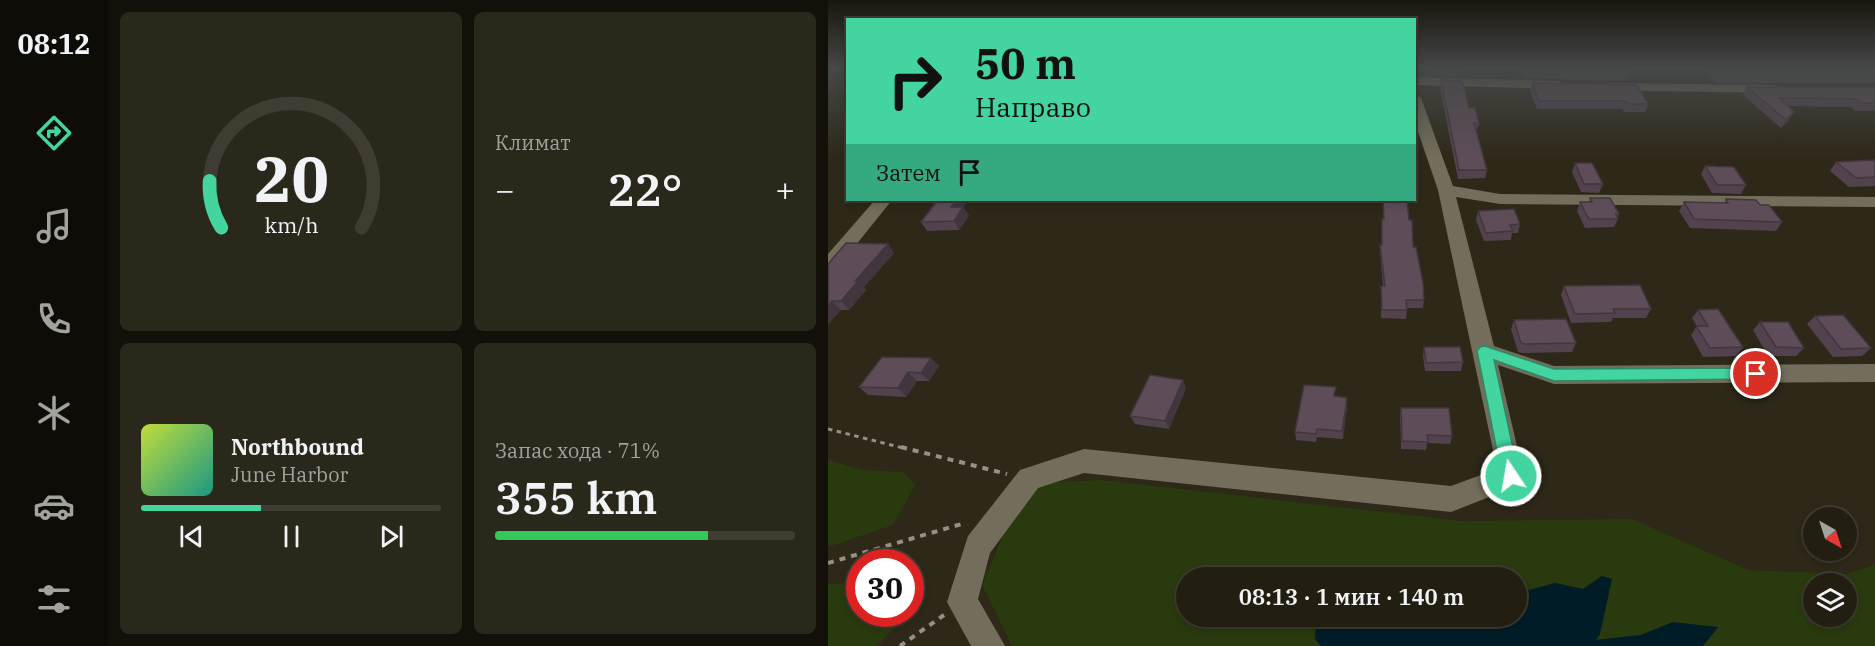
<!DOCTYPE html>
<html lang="ru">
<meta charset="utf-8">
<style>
body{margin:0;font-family:"IBM Plex Serif",serif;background:#2a271b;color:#f1f3f6;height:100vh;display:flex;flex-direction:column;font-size:22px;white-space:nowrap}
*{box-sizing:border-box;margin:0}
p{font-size:20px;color:#a2a29f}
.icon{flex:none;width:33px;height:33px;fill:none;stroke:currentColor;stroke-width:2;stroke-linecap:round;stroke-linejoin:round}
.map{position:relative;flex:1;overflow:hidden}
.panel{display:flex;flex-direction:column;gap:12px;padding:12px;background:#13100a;width:720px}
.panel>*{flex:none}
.top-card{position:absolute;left:18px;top:18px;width:570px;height:183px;border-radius:0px;box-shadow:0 3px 9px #0003,0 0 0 2px #3f3c32;background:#43d4a0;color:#111;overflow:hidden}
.needle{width:39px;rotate:141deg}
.buttons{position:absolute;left:975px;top:507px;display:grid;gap:12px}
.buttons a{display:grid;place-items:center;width:54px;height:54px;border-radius:50%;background:#221e12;box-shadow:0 3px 9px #0003,0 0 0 2px #3f3c32;font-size:30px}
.speed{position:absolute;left:18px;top:549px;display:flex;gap:12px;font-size:30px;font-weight:700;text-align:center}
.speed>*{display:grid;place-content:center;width:78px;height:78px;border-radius:50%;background:#221e12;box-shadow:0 3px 9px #0003,0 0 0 2px #3f3c32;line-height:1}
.speed .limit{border:9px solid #d22;background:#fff;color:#111}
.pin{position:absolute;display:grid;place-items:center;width:51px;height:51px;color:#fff;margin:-26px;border:3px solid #fff;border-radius:50%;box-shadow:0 2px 6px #0007}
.me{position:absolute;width:66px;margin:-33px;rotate:348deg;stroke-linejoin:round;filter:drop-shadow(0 0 4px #0008)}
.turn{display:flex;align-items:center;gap:21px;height:126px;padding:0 30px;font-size:27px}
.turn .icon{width:78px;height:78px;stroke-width:2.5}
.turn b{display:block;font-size:42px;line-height:51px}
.then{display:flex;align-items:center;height:57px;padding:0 30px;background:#0003;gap:12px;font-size:22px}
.big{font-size:45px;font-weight:600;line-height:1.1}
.panel .tile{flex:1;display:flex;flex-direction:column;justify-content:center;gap:9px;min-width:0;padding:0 21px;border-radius:9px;background:#2a271b}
.panel .dial{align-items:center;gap:0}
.dial svg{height:156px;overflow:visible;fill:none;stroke:#3f3c32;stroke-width:7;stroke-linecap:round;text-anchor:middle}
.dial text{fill:#f1f3f6;stroke:none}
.song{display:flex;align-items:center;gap:18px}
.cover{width:72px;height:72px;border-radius:9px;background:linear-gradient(135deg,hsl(70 70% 55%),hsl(170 70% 35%))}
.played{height:6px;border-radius:3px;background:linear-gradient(90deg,#43d4a0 40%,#3f3c32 40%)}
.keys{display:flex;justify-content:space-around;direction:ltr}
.heat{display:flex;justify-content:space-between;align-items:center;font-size:33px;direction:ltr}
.charge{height:9px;border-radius:4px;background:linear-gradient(90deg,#34c759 71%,#3f3c32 0)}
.panel .tiles{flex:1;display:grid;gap:12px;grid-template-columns:repeat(2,1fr)}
.trip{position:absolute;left:348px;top:567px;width:351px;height:60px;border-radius:30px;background:#221e12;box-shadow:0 3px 9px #0003,0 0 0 2px #3f3c32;font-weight:600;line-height:60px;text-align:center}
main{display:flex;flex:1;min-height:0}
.tabs{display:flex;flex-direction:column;width:108px;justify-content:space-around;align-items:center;background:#0e0c07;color:#a2a29f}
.tabs .icon{width:42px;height:42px}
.tabs .active{color:#43d4a0}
.tabs b{font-size:27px;color:#f1f3f6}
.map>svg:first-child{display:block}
.green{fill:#293a0e;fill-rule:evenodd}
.water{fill:#001d27}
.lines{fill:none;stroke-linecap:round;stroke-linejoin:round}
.path-far1{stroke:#959184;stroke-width:3;stroke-dasharray:4.5 4.5;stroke-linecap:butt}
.path{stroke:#959184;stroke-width:4;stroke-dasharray:6 6;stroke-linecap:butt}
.street{fill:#736e5b;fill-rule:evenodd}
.wall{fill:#51424d}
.shaded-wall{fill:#42363e}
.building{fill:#5e4d59;stroke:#42363e;stroke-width:1.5}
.route{fill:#43d4a0;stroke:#2c8a68;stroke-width:1.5}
</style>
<main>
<nav class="tabs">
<b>08:12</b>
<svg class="icon active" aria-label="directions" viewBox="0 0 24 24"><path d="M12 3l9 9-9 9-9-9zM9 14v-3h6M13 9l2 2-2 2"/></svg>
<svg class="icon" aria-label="music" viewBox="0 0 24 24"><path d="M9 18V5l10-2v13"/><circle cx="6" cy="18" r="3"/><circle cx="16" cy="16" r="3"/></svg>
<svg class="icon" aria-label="phone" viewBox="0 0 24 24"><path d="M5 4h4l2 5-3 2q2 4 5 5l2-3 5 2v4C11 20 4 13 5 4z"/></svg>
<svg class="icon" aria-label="climate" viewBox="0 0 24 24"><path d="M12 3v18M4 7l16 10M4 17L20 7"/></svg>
<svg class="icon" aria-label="car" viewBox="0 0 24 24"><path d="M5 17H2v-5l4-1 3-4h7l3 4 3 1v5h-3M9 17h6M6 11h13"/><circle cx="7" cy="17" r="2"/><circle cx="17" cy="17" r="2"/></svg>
<svg class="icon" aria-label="filters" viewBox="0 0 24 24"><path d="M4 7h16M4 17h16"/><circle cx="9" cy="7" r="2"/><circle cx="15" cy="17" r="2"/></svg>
</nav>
<section class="panel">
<div class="tiles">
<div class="tile dial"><svg viewBox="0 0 100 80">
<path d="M14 69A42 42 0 1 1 86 69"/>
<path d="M14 69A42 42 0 0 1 8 45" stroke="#43d4a0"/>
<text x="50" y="56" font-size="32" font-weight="700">20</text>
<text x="50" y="72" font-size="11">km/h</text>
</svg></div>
<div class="tile"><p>Климат</p>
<div class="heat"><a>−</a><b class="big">22°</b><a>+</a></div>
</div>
<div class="tile">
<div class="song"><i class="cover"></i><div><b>Northbound</b><p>June Harbor</p></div></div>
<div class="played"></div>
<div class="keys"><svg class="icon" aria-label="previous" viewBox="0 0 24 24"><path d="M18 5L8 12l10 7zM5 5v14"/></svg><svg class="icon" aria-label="pause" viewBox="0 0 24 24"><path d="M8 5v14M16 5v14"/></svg><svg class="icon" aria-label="next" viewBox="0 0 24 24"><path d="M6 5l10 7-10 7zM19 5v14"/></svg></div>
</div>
<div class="tile"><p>Запас хода · 71%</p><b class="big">355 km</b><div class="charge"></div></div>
</div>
</section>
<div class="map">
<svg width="1047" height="646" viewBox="0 0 1047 646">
<rect width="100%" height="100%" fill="#2d2818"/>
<!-- green -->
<g class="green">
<polygon points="0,460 34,470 75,472 87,485 65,525 0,547"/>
<path d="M274,480L634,521L804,519L920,570L1019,574L1047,565V646H875L890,628L845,622L813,635L767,640L784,579L774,576L755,589L727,583L689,593L688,578H516L493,569L491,577L358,578V616L488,617L487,638L493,646H184L154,585L179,526L208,488L225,482ZM986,584H1018V616H986Z"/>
<polygon points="31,583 32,614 80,614 49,646 0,646 0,584"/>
</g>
<!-- water -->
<polygon class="water" points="774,576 784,579 772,634 768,640 813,635 845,622 890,627 875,646 493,646 487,639 488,617 688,616 689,593 727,583 755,589"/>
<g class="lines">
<!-- path-far1 -->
<polyline class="path-far1" points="0,429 79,449"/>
<!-- path -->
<g class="path">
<polyline points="73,447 179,474"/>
<polyline points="0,563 137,523"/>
<polyline points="72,646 116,615"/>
</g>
<!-- street -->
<g class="street">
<polygon points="586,77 731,81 738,85 731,89 586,85"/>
<polygon points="781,83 947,85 954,89 947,93 776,90 774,87 776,84"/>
<polygon points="586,94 593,98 625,186 672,194 1047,197 1047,207 672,204 628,197 666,346 726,366 1047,364 1047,382 726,384 670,365 696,476 692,485 623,512 256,473 210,488 162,553 150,599 177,646 143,646 119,602 140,536 192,470 256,449 623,486 669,469 610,190 586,120"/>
<polygon points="47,200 64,200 7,271 0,272 0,254"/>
</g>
</g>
<!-- wall -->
<g class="wall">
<polygon points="607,68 630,68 630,76 609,75"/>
<polygon points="693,68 798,68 801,73 798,81 697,78"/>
<polygon points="875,68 1047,68 1047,83 888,83"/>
<polygon points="613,80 641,108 651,124 648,132 659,170 657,178 630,179 612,88"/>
<polygon points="704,83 820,104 817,112 796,112 794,109 709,109 702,91"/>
<polygon points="919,87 1047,87 1047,111 1028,111 1023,107 959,106 966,112 961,120 953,128 915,95"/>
<polygon points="1047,160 1047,186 1021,187 1002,171 1008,162"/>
<polygon points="747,163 775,184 771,193 753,192 744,172"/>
<polygon points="877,166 918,185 913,194 884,193 873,174"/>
<polygon points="762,198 791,214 789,217 790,219 786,227 757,228 749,211 752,202 761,202"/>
<polygon points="898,199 932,205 954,222 948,231 862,228 851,211 856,202 896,203"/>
<polygon points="103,200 141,200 135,207 141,216 131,230 99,231 93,222 106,204"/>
<polygon points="555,200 579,200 581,220 585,247 596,300 595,308 579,308 578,319 553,318 553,286 555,286 552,253 552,245 554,245 554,219 555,219"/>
<polygon points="650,211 692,224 690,233 684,233 683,240 656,241 648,220"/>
<polygon points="66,253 36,287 38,290 21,310 13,310 0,324 0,264"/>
<polygon points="736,286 823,309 818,318 785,318 783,322 743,323 733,295"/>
<polygon points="870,310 915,347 908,356 875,357 863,335 869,326 864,318"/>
<polygon points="987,316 1043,348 1034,356 1005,357 979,324"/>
<polygon points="686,320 748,343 744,352 694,353 690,352 683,329"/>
<polygon points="932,322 976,348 968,356 940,356 925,330"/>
<polygon points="596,347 635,362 633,371 597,371 595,356"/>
<polygon points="54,357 111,366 101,381 89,381 78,397 40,395 31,387"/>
<polygon points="358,388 341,429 307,424 302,416"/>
<polygon points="508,397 519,398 519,406 515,439 489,437 488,442 468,440 467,432"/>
<polygon points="573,408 624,436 622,444 599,443 598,450 573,449 572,416"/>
</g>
<!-- shaded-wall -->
<g class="shaded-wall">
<polygon points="966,112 961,120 953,128 958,120"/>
<polygon points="129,200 141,200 135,207 141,216 131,230 126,221 123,207"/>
<polygon points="60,244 66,253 36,287 38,290 21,310 13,301 27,281"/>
<polygon points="4,301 13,310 0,324 0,306"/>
<polygon points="103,358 111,366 101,381 93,373"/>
<polygon points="80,372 89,381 78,397 70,388"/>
<polygon points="355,380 358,388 341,429 337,421"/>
<polygon points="519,398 519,406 515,439 514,431"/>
</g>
<!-- building -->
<g class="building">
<polygon points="610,68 630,68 631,69"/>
<polygon points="698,68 798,68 801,73 699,70"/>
<polygon points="885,68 1047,68 1047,75 892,75"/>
<polygon points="613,80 634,81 641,108 647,108 651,124 646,123 659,170 631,170"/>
<polygon points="704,83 809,85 820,104 799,104 797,101 711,101"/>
<polygon points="919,87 1047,87 1047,103 1033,103 1028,99 951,98 966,112 958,120"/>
<polygon points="1047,160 1047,177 1028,178 1008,162"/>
<polygon points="747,163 764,163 775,184 756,184"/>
<polygon points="877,166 906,167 918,185 889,185"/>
<polygon points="762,198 782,198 791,214 788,214 790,219 761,219 752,202 764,202"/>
<polygon points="898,199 928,200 932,205 941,205 954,222 866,219 856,202 900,203"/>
<polygon points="110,200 129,200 123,207 135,207 126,221 93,222"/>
<polygon points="555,200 579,200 581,220 584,220 585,247 588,247 595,283 596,300 578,300 579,310 554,310 553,286 557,286 552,245 554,245 554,219 556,219"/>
<polygon points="686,209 692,224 682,225 685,231 658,233 650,211"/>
<polygon points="18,243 60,244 27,281 30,281 13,301 4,301 0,306 0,264"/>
<polygon points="812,285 823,309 785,309 787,313 747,314 736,286"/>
<polygon points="890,309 915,347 882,348 868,326 880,326 870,310"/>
<polygon points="1015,315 1043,348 1013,349 987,316"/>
<polygon points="738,319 748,343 697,344 693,343 686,320"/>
<polygon points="932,322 960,322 976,348 948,347"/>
<polygon points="596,347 632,347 635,362 598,363"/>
<polygon points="54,357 103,358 93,373 80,372 70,388 31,387"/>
<polygon points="322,375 355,380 337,421 302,416"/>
<polygon points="476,385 508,387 506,396 519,398 514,431 489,429 488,434 467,432"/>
<polygon points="573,408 621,408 624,436 599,435 600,442 574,441"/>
</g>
<!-- sky -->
<linearGradient id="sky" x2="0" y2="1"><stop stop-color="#19160d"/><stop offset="0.43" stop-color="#464848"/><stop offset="1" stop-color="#464848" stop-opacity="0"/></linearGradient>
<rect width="1047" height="158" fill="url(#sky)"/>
<!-- route -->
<polygon class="route" points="657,346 726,369 928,368 933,369 935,374 933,378 928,379 726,381 666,360 691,476 689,482 683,484 677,482 674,476 649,351 652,347"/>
</svg>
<div class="buttons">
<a><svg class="needle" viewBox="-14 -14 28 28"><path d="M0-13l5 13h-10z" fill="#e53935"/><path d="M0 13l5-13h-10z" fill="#a2a29f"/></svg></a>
<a><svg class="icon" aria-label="layers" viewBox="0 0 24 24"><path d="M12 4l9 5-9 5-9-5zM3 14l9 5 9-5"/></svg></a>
</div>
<div class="speed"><div class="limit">30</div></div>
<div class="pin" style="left:928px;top:374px;background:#d93025"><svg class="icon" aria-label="arrive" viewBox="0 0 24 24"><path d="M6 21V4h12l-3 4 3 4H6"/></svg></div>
<svg class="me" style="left:683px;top:476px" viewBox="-20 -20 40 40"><circle r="17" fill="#43d4a0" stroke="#fff" stroke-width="3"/><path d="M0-11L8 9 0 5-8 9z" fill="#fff"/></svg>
<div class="trip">08:13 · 1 мин · 140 m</div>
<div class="top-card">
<div class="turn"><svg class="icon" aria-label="right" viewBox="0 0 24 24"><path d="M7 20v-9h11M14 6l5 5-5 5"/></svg><div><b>50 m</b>Направо</div></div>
<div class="then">Затем<svg class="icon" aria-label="arrive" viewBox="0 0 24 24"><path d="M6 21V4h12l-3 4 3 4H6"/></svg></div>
</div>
</div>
</main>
